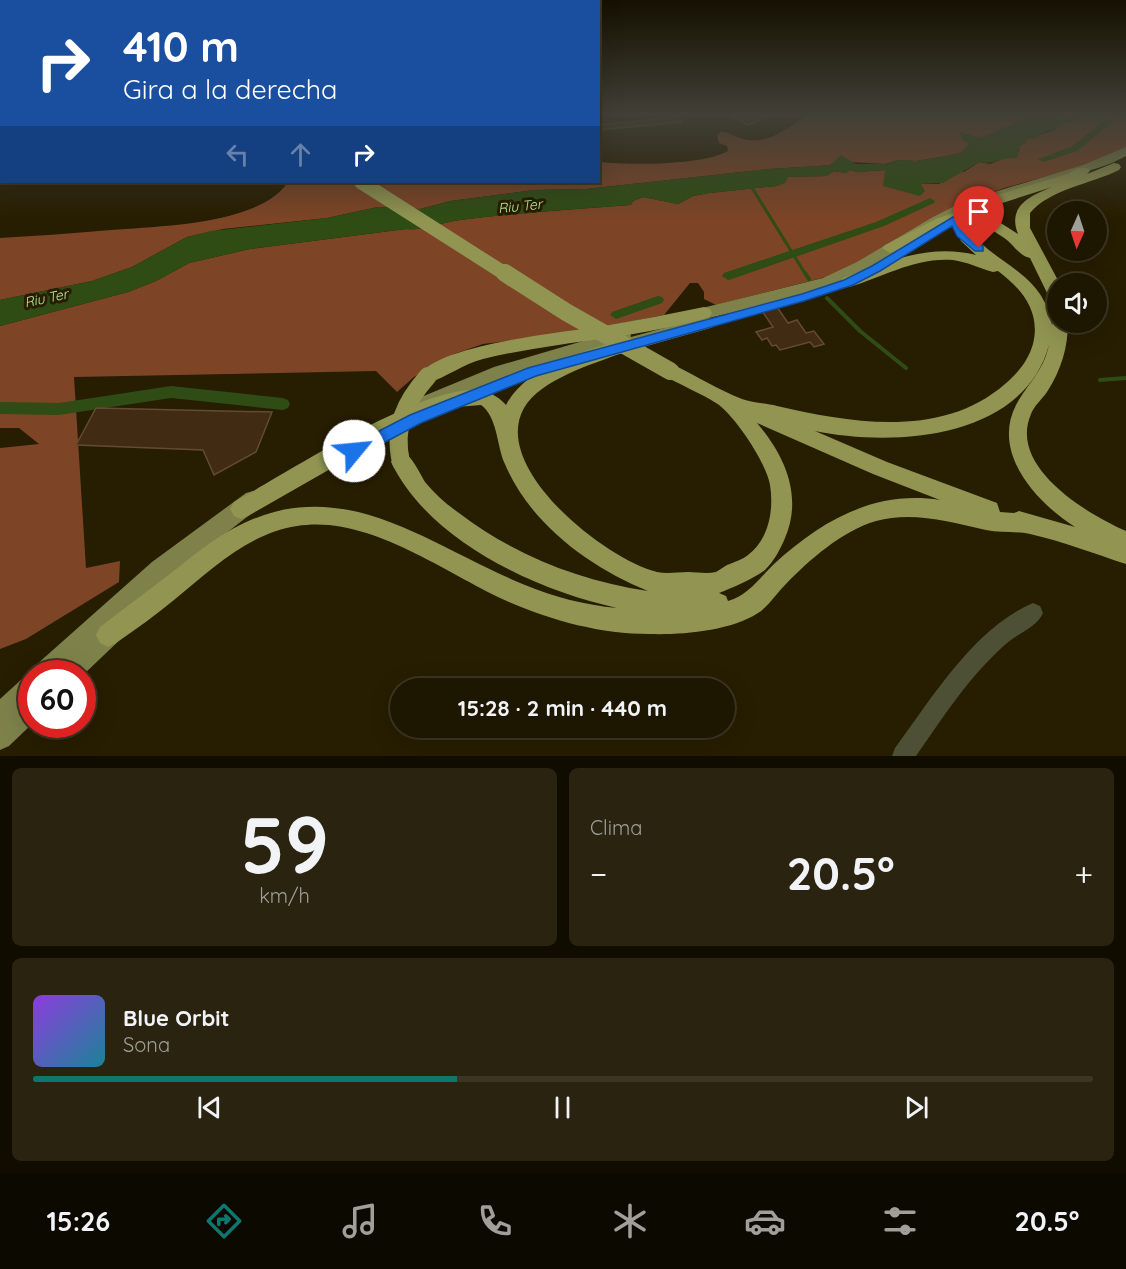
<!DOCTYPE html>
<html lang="es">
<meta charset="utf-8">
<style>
body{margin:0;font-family:Quicksand,sans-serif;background:#2a230f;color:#f1f3f6;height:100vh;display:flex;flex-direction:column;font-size:22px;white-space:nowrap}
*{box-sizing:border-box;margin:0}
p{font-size:20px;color:#a09f99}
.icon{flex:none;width:33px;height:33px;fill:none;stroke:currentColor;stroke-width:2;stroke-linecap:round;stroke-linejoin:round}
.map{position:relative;height:756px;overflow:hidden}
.sheet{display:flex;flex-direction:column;gap:12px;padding:12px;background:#100c00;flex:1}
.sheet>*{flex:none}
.hud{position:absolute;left:0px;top:0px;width:600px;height:183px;box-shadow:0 6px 24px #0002,0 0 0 2px #3b3522;background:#1a4fa0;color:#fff;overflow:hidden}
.needle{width:39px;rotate:183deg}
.fabs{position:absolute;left:1047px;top:201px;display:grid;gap:12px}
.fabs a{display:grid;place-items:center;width:60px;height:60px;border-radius:50%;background:#1d1600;box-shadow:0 6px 24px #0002,0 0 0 2px #3b3522;font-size:30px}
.speed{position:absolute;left:18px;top:660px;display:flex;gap:12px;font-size:30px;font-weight:700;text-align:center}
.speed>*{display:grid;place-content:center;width:78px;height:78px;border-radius:50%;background:#1d1600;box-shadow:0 6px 24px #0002,0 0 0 2px #3b3522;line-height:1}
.speed .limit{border:9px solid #d22;background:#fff;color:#111}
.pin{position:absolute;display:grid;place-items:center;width:51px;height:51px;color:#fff;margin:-62px -26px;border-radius:50% 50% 50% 0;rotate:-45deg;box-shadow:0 0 6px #0007}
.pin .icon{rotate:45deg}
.me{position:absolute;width:66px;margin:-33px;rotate:62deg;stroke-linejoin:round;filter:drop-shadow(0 0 4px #0008)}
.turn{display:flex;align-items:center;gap:21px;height:126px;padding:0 24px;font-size:27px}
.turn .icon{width:78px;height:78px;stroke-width:2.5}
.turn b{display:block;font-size:42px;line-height:51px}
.lanes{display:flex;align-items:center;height:57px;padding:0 24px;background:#0003;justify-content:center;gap:30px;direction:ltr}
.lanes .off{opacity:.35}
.big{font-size:45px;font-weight:700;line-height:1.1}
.sheet .tile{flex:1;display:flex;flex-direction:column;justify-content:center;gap:9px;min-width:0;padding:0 21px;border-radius:9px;background:#2a230f}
.sheet .dial{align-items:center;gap:0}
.dial b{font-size:78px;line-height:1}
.song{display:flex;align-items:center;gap:18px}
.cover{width:72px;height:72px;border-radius:9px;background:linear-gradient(135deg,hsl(270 70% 55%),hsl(190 70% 35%))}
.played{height:6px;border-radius:3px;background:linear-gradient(90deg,#0f766e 40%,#3b3522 40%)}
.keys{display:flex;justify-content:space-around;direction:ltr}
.heat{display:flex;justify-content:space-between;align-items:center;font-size:33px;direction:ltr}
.sheet .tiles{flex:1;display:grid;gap:12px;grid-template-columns:1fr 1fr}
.tile:last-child{grid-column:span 2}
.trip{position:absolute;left:390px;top:678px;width:345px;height:60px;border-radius:30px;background:#1d1600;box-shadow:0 6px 24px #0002,0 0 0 2px #3b3522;font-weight:700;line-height:60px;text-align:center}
.menu{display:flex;height:96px;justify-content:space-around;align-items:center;background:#0c0900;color:#a09f99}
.menu .icon{width:42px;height:42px}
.menu .current{color:#0f766e}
.menu b{font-size:27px;color:#f1f3f6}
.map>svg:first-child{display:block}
.forest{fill:#7d4425}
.water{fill:#2e4c13}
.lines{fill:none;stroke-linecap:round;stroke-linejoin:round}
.stream-far1{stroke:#2e4c13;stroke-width:3}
.stream{stroke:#2e4c13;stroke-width:4}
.canal{fill:#2e4c13;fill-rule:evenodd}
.building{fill:#412c13;stroke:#624b32;stroke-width:1.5}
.minor{fill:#4e5036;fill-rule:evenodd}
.major{fill:#7e824a;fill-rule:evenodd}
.highway{fill:#919551;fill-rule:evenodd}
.highway-bridge-far1{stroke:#919551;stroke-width:14}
.highway-bridge{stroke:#919551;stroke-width:18}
.route{fill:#1a73e8;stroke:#114b97;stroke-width:1.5}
.labels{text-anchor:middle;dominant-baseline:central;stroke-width:6;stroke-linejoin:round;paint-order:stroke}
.far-water-label{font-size:14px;font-style:italic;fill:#bbec99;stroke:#271d00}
</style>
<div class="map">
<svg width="1126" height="756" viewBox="0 0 1126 756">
<rect width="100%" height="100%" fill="#271d00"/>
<!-- forest -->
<g class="forest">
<path d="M809,114H1031L1017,123L980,138L960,133L969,144L962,152L952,155L916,161L898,160L885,164L836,161L830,165L818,166L769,169L586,189L534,190L450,201L420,209L378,207L327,218L223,229L187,237L132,267L92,281L0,300V238C37,236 74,233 111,230C158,226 260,225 288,182H598L599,162C629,165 701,166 728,151L727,146L719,143L717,135L721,132C730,132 738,139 748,140C772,143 790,126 809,114Z"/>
<path d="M1060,114H1126V148L1080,167L1004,188L953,208L843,271L826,277L716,305L704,299V292L698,283H690L664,315L567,334L483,344L454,354L414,377L397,392L376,371L74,377L86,568L120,561L119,582L26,639L0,649V448L39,444L19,428H0V326L128,292L156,281L189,263L250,249L406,229C425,231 442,222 460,220C518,213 574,209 631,205L633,201L643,197L678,204L693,196L709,193L777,186L788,177L826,176L834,171L845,173L850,170L857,172L886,170L921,184H939L959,171L964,172L979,162L990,164L1019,152L1020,145L1025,143L1026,138L1054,131L1061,122Z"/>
</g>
<!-- water -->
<path class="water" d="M1031,114H1060L1061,122L1054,131H1046L1035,139L1026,138L1028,140L1020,146L1017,158C999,157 995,165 979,162L943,183L921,184L925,191L920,196L883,186L885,170L857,172L850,170L845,173L834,171L826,176L788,177L785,183L777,186L709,193L693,196L678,204L643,197L633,201L631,205C574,209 518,213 460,220C442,222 425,231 406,229L250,249L189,263L156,281L128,292L0,326V300L92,281L132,267L187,237L211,231L327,218L378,207L420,209L450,201L534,190L586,189L769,169L818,166L830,165L841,155L856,164H885L898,160L916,161L952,155L962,152L969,144L962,139L960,132L980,138L1017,123Z"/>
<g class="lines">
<!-- stream-far1 -->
<polyline class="stream-far1" points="751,186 806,275"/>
<!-- stream -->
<g class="stream">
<polyline points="805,273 809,279"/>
<polyline points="827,298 860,331 906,368"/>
<polyline points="1100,380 1126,378"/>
</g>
<!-- canal -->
<g class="canal">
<polygon points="1084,114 1101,114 1043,129 1038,126"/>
<polygon points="1113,114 1123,114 1077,151 1043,162 1038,159 1071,147"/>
<polygon points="930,198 935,201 934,203 884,226 732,279 728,280 722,276 724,273 876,222"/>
<polygon points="658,296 662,297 664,300 662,303 616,319 610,315 612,312"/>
<polygon points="171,386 283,398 288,400 290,404 288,408 283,410 171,398 59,415 0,414 0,402 59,403"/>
</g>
</g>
<!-- building -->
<g class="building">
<polygon points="741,114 765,114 769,116 748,125 734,118"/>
<polygon points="679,117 682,122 598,130 598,125"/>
<polygon points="777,307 788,323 797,320 806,333 814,331 824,344 814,347 810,342 780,350 776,345 772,346 767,338 762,340 756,332 773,327 762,311"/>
<polygon points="96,408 272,412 256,452 214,475 203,450 76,445"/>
</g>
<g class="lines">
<!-- minor -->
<path class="minor" d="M1033,603L1040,606L1043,613C1037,627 1019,633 1007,643C970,675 944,716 916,756H892L895,748C932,698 974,628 1033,603Z"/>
<!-- major -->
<g class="major">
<path d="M1126,147V156L1112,163C1066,180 1017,188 973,208C931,227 896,257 854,277C809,299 758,306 709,318L715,323L713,327L707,329L615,355L609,353L607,346L505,377L421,413L414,410L412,405L414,400L494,367L624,329L630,331L631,337L686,322L680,317L682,313L823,278L857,262L933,217L965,201L1083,165Z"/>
<polygon points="253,491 260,493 263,500 260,507 168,578 125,617 130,626 126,634 82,676 82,674 33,674 36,665 152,562 246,493"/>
<polygon points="32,675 32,724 9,746 0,750 0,699 23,678"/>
</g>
<!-- highway -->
<g class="highway">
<path d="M1114,163L1119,164L1121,167L1119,170C1091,184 1050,189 1030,213V228L1060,284H1058V305L1052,303L1050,299L1030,258C1020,256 1015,247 1007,240C995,231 982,224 967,221L965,225C992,265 1043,270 1052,325L1054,318L1058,317V322H1068C1068,348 1061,370 1047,392C1042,399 1034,406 1031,414C1008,467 1087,514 1126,531V564C1095,554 1062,541 1030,534C1016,531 1000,533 986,530C949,522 913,511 876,521C842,531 809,560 785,585C776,594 769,606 758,613C731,631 681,635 650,634C601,634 553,621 509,602C446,574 369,514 297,526C247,534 212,569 174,600C156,615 136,629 116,643L108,647L100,643L96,635L100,627C119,612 139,598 158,583C186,562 212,538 244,523C348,474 431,547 525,585C554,597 585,605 617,608C535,590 429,541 391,462L394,456C398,454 402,452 407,455C414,460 420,474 425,482C435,494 446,504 459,513C514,555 580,581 648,591C589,567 529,523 504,462C497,445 497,416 481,405L457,407L402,428L248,516L241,519L234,516L230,509L234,502C286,474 428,380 483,391C492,393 500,398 506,405C525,368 580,353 616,341L622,343L625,348L622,353C593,364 541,379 524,408C490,468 605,559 657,572C667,574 678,572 688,572C697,572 707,574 716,572C720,570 723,567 727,565C734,562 742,560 748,555C769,539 774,510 770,485C767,464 734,414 716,403C700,393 681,385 664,376L661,371L664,366L670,364L676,366C698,377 719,390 742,399C752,403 766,403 777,406C851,423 942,439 1005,384C1018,373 1028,361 1033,344C1041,312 1022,289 998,271L993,272C979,268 967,262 953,260C915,257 884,277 849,287L843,286L841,282L843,278C887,262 929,243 976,255L961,241L951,223L895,251L890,253L882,248L885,245L938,218L955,213L973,202L1068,174L1078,168H1088L1090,171L1087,174ZM1052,187C1030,196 1007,206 1018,234L996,220L971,213ZM1049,345C1043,372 1028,383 1016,405C991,453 1037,503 1075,527L1019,511L1014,513L1000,512L997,503L887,462L815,431C893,447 1023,440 1049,345ZM757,423L873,474L940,500C874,490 821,521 774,564C759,578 749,595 728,601L726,596L719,593C732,588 755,578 765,570C774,561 780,550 785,538C803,496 785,456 757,423Z"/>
<path d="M704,307L710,309L712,313L710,317C636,339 557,341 483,359C463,364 447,377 428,383L422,381L419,376C436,344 568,332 604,326C637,320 671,314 704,307Z"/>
</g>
<!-- highway-bridge-far1 -->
<polyline class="highway-bridge-far1" points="361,182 507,275"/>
<!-- highway-bridge -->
<g class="highway-bridge">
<polyline points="505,273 566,312 670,371"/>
<path d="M401,462C393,427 405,402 428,376"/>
</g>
</g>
<!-- sky -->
<linearGradient id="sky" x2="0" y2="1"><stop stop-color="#151000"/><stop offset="0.52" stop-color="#414037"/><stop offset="1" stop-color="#414037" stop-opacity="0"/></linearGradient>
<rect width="1126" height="220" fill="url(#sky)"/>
<!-- route -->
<path class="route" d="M958,214L964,218C962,232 973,237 983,246V251H975L957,236L952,226L880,271L853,285L804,301L536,376L421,423L359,456L354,458L348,456L346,451L348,447L410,415L528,368L802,294L844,280L872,266Z"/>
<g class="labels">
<!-- far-water labels -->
<g class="far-water-label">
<text transform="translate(520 206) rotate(-6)">Riu Ter</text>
<text transform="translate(46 298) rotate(-12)">Riu Ter</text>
</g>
</g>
</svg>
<div class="fabs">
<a><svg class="needle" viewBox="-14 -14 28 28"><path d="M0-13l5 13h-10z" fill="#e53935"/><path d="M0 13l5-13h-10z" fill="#a09f99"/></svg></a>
<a><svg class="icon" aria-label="sound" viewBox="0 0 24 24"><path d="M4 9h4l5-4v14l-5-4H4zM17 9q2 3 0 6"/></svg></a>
</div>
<div class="speed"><div class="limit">60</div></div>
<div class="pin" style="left:979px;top:248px;background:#d93025"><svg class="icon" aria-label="arrive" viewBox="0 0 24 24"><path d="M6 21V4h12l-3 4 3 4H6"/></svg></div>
<svg class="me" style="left:354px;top:451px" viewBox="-20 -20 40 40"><circle r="19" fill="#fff"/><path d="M0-13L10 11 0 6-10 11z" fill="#1a73e8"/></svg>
<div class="trip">15:28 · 2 min · 440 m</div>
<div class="hud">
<div class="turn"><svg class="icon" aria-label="right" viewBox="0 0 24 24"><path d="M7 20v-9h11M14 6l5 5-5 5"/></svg><div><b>410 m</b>Gira a la derecha</div></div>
<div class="lanes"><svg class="icon off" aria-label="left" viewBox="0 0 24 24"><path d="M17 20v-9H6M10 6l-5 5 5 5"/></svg><svg class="icon off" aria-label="ahead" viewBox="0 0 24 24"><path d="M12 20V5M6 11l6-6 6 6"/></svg><svg class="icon" aria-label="right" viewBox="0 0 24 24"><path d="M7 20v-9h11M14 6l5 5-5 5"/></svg></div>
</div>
</div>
<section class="sheet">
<div class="tiles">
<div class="tile dial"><b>59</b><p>km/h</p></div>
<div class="tile"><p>Clima</p>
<div class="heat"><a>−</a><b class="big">20.5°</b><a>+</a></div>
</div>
<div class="tile">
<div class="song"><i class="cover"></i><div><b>Blue Orbit</b><p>Sona</p></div></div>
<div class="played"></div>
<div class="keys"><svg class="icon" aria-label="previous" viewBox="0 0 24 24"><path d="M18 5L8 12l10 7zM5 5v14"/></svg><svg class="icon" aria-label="pause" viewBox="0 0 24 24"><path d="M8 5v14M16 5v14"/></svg><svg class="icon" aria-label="next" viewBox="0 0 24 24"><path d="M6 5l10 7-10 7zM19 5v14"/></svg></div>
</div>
</div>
</section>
<nav class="menu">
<b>15:26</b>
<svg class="icon current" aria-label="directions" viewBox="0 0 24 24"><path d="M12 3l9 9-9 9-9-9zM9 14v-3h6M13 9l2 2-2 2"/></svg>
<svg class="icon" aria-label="music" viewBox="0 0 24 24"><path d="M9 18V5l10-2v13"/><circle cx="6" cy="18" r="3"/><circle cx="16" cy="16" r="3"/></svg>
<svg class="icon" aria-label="phone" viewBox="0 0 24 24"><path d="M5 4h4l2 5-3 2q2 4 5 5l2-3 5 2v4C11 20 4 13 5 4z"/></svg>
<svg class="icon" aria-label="climate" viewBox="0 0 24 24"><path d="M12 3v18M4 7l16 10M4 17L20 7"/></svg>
<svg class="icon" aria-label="car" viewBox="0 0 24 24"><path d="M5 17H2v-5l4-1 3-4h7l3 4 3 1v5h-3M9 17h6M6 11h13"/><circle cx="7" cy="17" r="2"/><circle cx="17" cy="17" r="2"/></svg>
<svg class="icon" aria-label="filters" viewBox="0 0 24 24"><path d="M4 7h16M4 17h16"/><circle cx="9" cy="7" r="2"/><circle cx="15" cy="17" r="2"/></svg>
<b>20.5°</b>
</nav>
